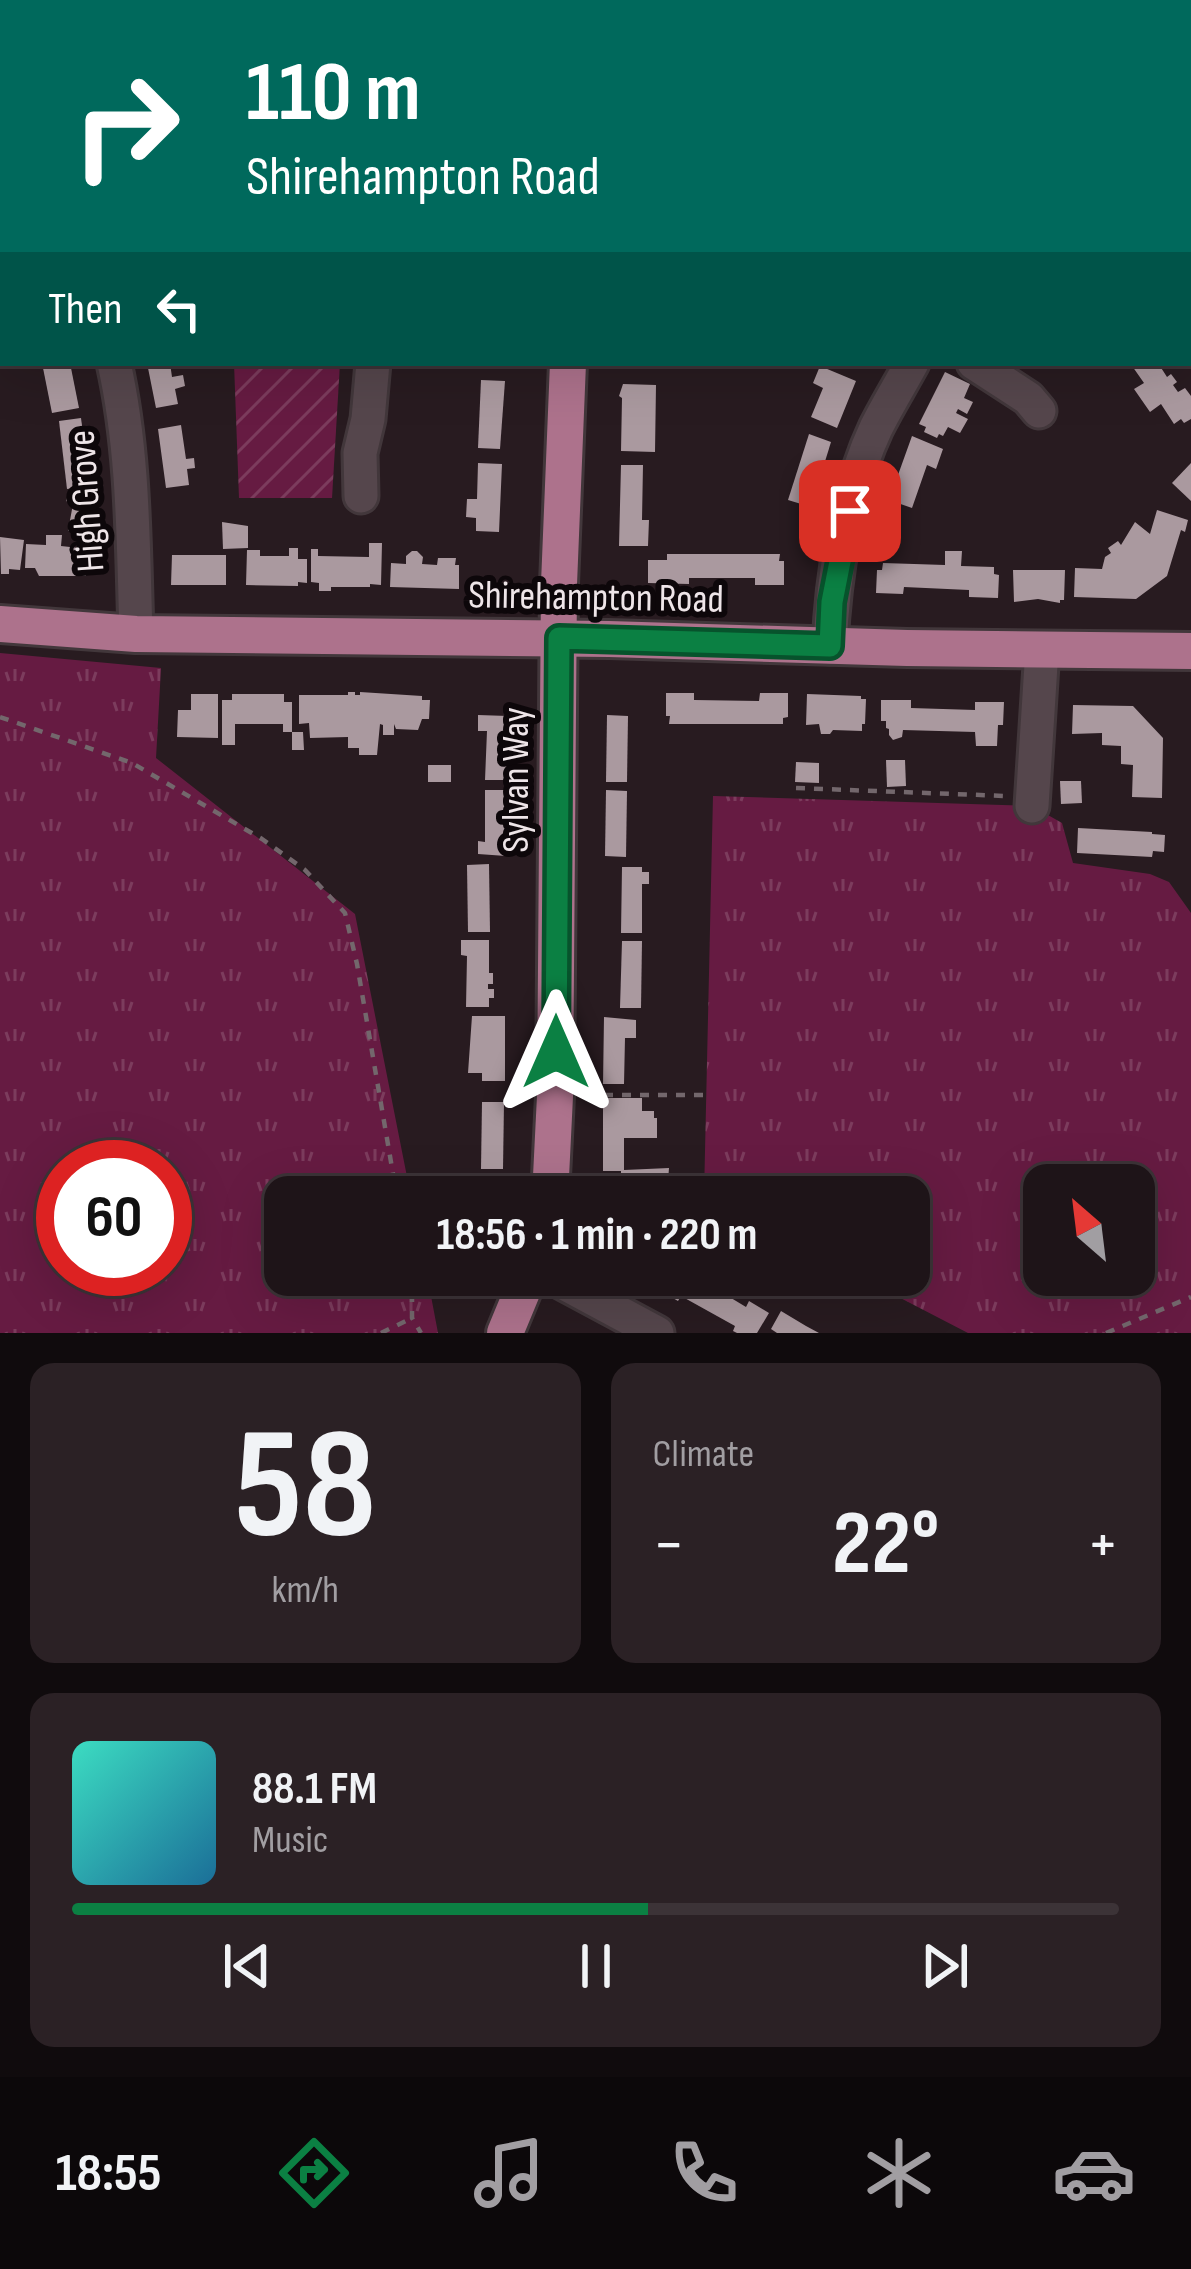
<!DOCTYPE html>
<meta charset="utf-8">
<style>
body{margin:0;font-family:"Sofia Sans Condensed",sans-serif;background:#2b2125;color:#f1f3f6;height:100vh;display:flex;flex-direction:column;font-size:45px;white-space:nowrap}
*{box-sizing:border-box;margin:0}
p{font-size:39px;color:#a19ea2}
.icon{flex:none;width:66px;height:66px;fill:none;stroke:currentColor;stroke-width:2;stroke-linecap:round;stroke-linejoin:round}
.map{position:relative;height:1333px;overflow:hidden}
.side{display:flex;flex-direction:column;gap:30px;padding:30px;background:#100b0d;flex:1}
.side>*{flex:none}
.banner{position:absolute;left:0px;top:0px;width:1191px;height:366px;box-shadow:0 12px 48px #0002,0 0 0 3px #3c3337;background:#00695c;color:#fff;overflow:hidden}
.needle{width:78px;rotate:332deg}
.tools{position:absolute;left:1023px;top:1164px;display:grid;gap:24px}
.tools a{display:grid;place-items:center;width:132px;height:132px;border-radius:24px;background:#1e1418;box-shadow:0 12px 48px #0002,0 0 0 3px #3c3337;font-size:60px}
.speed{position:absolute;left:36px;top:1140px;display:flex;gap:24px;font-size:60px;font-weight:700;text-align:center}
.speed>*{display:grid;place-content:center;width:156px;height:156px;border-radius:50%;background:#1e1418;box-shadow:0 12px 48px #0002,0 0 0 3px #3c3337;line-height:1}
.speed .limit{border:18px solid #d22;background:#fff;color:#111}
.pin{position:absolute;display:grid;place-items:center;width:102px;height:102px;color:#fff;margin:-51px;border-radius:24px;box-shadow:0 6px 18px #0006}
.me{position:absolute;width:132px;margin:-66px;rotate:0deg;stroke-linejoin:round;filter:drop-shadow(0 0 9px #0008)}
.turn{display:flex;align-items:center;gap:42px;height:252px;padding:0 48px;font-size:54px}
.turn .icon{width:156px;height:156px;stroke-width:2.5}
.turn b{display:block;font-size:84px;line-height:102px}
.then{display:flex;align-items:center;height:114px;padding:0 48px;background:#0003;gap:24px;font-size:45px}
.big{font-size:90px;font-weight:700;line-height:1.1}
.side .tile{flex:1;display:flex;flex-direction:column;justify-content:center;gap:18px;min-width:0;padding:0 42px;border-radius:24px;background:#2b2125}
.side .dial{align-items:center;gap:0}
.dial b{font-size:156px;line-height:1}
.song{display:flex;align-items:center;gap:36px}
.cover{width:144px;height:144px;border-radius:18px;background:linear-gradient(135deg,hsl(170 70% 55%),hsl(200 70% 35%))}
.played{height:12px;border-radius:6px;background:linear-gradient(90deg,#0b8043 55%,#3c3337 55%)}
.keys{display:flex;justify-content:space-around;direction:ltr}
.heat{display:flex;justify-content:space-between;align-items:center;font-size:66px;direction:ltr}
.side .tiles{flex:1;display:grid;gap:30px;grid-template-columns:1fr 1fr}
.tile:last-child{grid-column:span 2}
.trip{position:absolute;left:264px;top:1176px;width:666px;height:120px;border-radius:24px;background:#1e1418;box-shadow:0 12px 48px #0002,0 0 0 3px #3c3337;font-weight:700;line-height:120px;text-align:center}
.tabs{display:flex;height:192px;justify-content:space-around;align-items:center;background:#0c080a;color:#a19ea2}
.tabs .icon{width:84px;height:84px}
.tabs .current{color:#0b8043}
.tabs b{font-size:54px;color:#f1f3f6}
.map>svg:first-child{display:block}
.grass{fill:url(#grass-tufts);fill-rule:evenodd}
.garden{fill:url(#garden-furrows)}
.building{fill:#aa999f}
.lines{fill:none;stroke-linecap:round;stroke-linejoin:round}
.minor-casing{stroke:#42373b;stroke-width:39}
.major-casing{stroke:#42373b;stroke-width:42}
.path{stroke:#73676c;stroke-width:4.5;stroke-dasharray:9 9;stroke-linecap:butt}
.minor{stroke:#55464c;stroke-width:33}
.major{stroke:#ad728c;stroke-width:36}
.route-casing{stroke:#07532c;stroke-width:30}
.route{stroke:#0b8043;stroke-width:21}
.labels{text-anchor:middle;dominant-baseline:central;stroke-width:12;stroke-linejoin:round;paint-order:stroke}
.street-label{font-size:39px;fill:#eee5e8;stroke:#0d070a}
</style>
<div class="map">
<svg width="1191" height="1333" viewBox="0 0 1191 1333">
<defs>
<pattern id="grass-tufts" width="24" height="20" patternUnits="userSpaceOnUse" patternTransform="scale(3)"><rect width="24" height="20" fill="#661b42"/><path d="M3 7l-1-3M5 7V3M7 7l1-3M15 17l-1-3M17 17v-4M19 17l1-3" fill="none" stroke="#7c3c5d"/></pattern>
<pattern id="garden-furrows" width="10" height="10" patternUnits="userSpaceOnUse" patternTransform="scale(3)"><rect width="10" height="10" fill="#661b42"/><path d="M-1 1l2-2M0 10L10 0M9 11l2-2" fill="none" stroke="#7c3c5d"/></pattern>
</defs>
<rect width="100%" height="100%" fill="#281b20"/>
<!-- grass -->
<g class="grass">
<path d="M0,653L161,668L156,758L355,914L411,1197H285V1275H427L438,1333H0ZM63,1167H165V1269H63Z"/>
<path d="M713,796L1032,806L1062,823L1073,863L1150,874L1169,882L1191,913V1333H968L856,1275H909V1197L704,1196ZM1044,1185H1134V1275H1044Z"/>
</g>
<!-- garden -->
<polygon class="garden" points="234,363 340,363 332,498 239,498"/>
<!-- building -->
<g class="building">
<polygon points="42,363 70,363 79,408 52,413"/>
<polygon points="147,363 170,363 172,377 183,375 185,386 175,389 178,404 156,408"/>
<polygon points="1130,363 1158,363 1167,377 1171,374 1177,382 1173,385 1178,392 1185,388 1191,396 1191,419 1184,423 1181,419 1174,424 1161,404 1150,412 1134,389 1144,383"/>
<polygon points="820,366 856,381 837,428 811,417 823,388 813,383"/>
<polygon points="945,372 970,384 964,398 973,402 967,414 958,409 956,413 968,419 960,433 948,427 943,436 939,434 937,438 924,432 926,427 919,424"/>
<polygon points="481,380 505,381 500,449 478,448"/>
<polygon points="623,384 656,385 655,452 621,451 622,398 619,396"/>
<polygon points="81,418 90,486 67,489 59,421"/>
<polygon points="181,425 186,459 194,458 195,468 187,469 189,485 166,488 158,429"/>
<polygon points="809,434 831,442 811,507 788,500"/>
<polygon points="912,436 943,449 936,469 927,465 912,508 889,500"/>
<polygon points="478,463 502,464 499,532 476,531 476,518 466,517 467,499 477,499"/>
<polygon points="1191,463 1191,501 1172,483"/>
<polygon points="621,465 643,465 642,520 649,520 648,546 619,546"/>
<polygon points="69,491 90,499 86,510 88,513 93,514 91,532 68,531 73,504 66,501"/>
<polygon points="1157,510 1188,520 1185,532 1181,530 1167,576 1136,599 1074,597 1075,568 1102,569 1105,557 1111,553 1108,548 1118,541 1121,545 1135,522 1150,534"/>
<polygon points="222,522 248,526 248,548 223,549"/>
<polygon points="46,535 62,535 61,546 97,550 96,573 86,573 86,576 39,576 35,568 25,568 26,544 46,545"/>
<polygon points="0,537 24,540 20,570 9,569 9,574 1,574"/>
<polygon points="369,543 382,543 381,585 370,584 370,587 331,587 331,591 319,591 319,583 311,582 311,549 318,549 318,556 369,557"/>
<polygon points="289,548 298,548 298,559 307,559 307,583 298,582 298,586 246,585 247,550 260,550 260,556 289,556"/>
<polygon points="412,551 417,551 423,557 422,564 437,565 438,558 456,558 455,565 459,565 459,589 390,587 391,563 406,564 406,556"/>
<polygon points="945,551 962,551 961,566 994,567 994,574 999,575 998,598 969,597 969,590 904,587 903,594 876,593 877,570 882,570 883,563 945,565"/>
<polygon points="667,554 780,554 779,561 784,561 784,585 755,585 755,578 689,578 689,584 648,583 648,560 667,560"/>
<polygon points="172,555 226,555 226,585 171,585"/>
<polygon points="1013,570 1065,570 1064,600 1060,600 1060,603 1038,599 1014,602"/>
<polygon points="348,692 355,692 355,695 360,695 360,692 422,696 422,700 430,700 429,719 422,719 418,730 396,729 394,724 394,735 383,735 383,725 380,724 377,755 359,755 359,748 348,748 348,737 310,738 309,723 299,724 299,695 348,695"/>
<polygon points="666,693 694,693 694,700 759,701 760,693 788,693 788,717 783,718 783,724 669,724 670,716 666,716"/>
<polygon points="191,694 218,694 218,738 177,737 178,710 191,710"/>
<polygon points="232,694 284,694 284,702 292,702 292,732 303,732 304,750 292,750 292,732 283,732 283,724 235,724 235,745 222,745 222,700 232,700"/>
<polygon points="807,694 861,696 861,699 866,699 865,724 862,724 862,731 833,730 830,734 821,734 819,724 806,725"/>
<polygon points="881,700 911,700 911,708 975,710 975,702 1004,702 1003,725 998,725 997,746 976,746 975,732 903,730 902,737 893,740 889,735 889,729 886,728 886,721 881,721"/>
<polygon points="1073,705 1133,706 1163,738 1162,798 1132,797 1133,765 1121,764 1121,746 1102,745 1102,733 1072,734"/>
<polygon points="478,715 508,716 506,780 485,780 487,731 478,731"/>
<polygon points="607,715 628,716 627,782 606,782"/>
<polygon points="886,760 905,760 906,786 887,787"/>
<polygon points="796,762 819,763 819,783 795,782"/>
<rect x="428" y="765" width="23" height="17"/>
<polygon points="1060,781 1081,781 1082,803 1061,804"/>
<polygon points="485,790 507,790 506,856 478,854 478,841 485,842"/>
<polygon points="606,790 627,791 626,857 605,856"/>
<polygon points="1078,828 1152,832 1152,834 1165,835 1164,852 1153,851 1152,857 1077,853"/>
<polygon points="489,864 490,932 468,932 467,865"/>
<polygon points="622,867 642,867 642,872 649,872 649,884 642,884 642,933 621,933"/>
<polygon points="461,940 489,940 489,973 493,973 493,984 488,984 488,989 494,989 494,998 489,998 489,1007 466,1007 467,956 461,955"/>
<polygon points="622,941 642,941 641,1008 620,1008"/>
<polygon points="472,1016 505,1016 505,1081 482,1081 482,1073 468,1073"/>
<polygon points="604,1017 636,1020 636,1038 625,1038 624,1084 603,1084"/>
<polygon points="603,1098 642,1098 642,1111 654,1111 654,1118 657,1118 657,1138 624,1138 624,1170 669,1168 668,1181 621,1181 621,1171 603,1171"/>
<polygon points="482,1102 504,1102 503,1169 481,1169"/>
<polygon points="665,1275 693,1275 746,1307 749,1301 769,1313 757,1333 737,1333 733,1331 735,1326 681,1296 678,1301 657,1289"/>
<polygon points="781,1311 806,1326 819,1333 777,1333 771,1329"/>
</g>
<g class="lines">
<!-- minor casing -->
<g class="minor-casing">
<g id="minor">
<polyline points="485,0 510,3"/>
<polyline points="951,0 954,3"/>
<polyline points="0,15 3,23"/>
<polyline points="1188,115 1191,113"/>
<polyline points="0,321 3,321"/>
<polyline points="1188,330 1191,334"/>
<path d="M114,363C134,452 133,543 136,634"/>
<polyline points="974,363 1028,398 1039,411"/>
<polyline points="361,496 360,453 368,419 373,363"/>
<path d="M830,647C833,577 846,492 876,428C887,406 900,385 912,363"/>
<polyline points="1032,806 1042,649"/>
<polyline points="549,1275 657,1333"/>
</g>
</g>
<!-- major casing -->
<g class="major-casing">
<g id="major">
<polyline points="597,3 597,0"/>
<polyline points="0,624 136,634 609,639 907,648 1191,651"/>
<polyline points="550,1197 555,1096 559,584 568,363"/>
<polyline points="505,1333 529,1275"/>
</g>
</g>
<!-- path -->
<g class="path">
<polyline points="0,717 132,763 262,839 305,870 345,913 357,964 397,1197"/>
<polyline points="796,788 1006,796"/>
<polyline points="586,1095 706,1095"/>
<polyline points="412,1275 412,1318 421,1333"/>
<polyline points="381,1333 412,1318"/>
<polyline points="1106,1333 1191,1297"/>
</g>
<!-- minor -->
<use href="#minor" class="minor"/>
<!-- major -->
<use href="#major" class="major"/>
</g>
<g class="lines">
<!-- route casing -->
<g class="route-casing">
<polyline id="route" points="556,1052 559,638 830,646 832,602 850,511"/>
</g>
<!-- route -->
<use href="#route" class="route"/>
</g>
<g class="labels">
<!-- street labels -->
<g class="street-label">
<text transform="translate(87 501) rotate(-94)">High Grove</text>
<text transform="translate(596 598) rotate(1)">Shirehampton Road</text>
<text transform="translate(516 780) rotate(-90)">Sylvan Way</text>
</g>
</g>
</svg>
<div class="tools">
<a><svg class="needle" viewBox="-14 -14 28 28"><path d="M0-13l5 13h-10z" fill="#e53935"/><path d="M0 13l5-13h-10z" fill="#a19ea2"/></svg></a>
</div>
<div class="speed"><div class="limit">60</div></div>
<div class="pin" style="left:850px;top:511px;background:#d93025"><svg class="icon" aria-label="arrive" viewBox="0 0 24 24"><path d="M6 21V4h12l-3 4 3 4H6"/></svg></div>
<svg class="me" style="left:556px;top:1052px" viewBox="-20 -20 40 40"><path d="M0-17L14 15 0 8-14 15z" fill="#0b8043" stroke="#fff" stroke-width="4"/></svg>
<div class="trip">18:56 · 1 min · 220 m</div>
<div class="banner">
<div class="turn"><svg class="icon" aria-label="right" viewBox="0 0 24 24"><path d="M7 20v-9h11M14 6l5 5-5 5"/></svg><div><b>110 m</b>Shirehampton Road</div></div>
<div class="then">Then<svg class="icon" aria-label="left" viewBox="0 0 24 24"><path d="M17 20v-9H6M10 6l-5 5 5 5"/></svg></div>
</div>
</div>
<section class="side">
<div class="tiles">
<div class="tile dial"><b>58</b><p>km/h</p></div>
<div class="tile"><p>Climate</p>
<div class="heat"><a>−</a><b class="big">22°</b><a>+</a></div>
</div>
<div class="tile">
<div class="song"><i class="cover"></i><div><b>88.1 FM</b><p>Music</p></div></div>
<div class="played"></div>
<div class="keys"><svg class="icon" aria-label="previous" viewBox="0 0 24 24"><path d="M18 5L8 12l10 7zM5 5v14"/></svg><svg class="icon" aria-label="pause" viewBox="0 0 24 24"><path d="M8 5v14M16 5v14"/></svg><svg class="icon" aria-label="next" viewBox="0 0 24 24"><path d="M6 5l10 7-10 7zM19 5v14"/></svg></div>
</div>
</div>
</section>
<nav class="tabs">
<b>18:55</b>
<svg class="icon current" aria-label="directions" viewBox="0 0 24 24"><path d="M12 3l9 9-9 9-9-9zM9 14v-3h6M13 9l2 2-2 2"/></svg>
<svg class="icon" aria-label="music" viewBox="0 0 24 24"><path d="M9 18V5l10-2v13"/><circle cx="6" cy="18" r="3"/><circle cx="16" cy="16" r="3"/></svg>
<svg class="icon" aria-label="phone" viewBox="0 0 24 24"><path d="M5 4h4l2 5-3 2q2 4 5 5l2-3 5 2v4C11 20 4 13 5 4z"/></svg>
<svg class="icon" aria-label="climate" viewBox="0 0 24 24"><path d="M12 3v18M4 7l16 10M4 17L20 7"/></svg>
<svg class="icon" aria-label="car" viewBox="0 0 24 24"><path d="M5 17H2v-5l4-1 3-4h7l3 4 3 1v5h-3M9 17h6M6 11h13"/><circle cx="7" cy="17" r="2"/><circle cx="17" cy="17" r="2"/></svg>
</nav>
